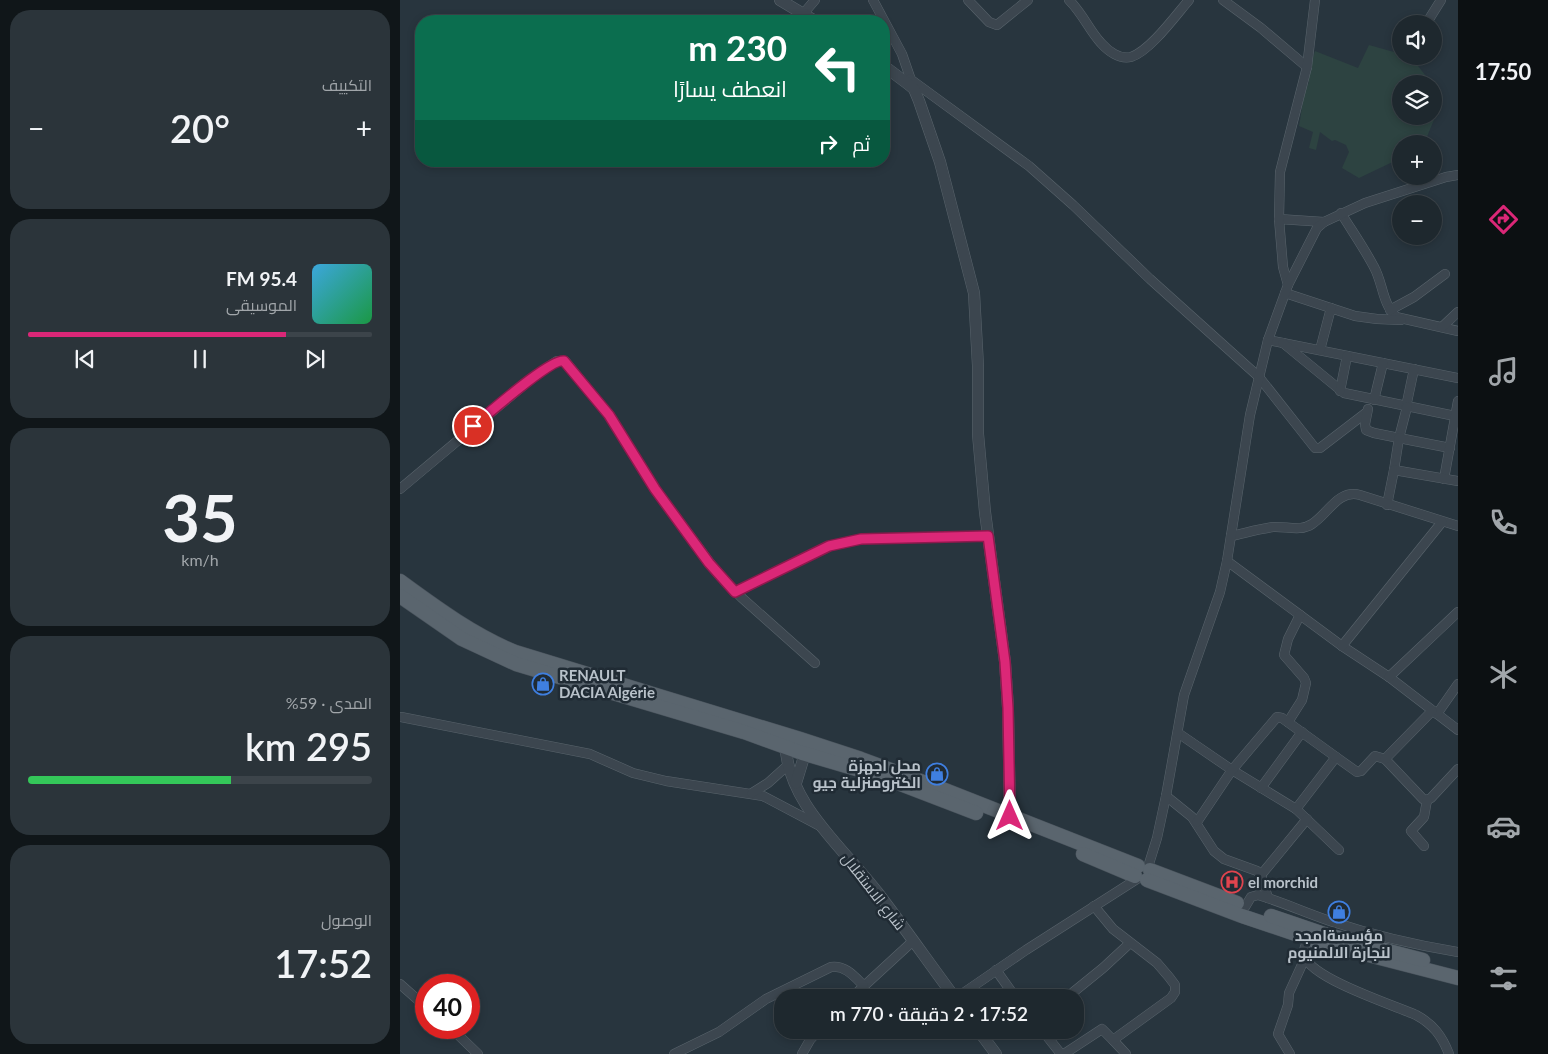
<!DOCTYPE html>
<html lang="ar">
<meta charset="utf-8">
<style>
body{margin:0;font-family:Lato,Cairo,sans-serif;background:#2b343a;color:#f1f3f6;direction:rtl;height:100vh;display:flex;flex-direction:column;font-size:19px;white-space:nowrap}
*{box-sizing:border-box;margin:0}
p{font-size:16px;color:#a1a6aa}
.icon{flex:none;width:28px;height:28px;fill:none;stroke:currentColor;stroke-width:2;stroke-linecap:round;stroke-linejoin:round}
.map{position:relative;flex:1;overflow:hidden;direction:ltr}
.drawer{display:flex;flex-direction:column;gap:10px;padding:10px;background:#101619;width:400px}
.drawer>*{flex:none}
.banner{position:absolute;left:15px;top:15px;width:475px;height:152px;border-radius:20px;box-shadow:0 2px 8px #0003,0 0 0 1px #3c444a;direction:rtl;background:#0b6e4f;color:#fff;overflow:hidden}
.tools{position:absolute;left:992px;top:15px;display:grid;gap:10px}
.tools a{display:grid;place-items:center;width:50px;height:50px;border-radius:50%;background:#1e282e;box-shadow:0 2px 8px #0003,0 0 0 1px #3c444a;font-size:25px}
.speed{position:absolute;left:15px;top:974px;display:flex;gap:10px;font-size:25px;font-weight:700;text-align:center}
.speed>*{display:grid;place-content:center;width:65px;height:65px;border-radius:50%;background:#1e282e;box-shadow:0 2px 8px #0003,0 0 0 1px #3c444a;line-height:1}
.speed .limit{border:8px solid #d22;background:#fff;color:#111}
.pin{position:absolute;display:grid;place-items:center;width:42px;height:42px;color:#fff;margin:-21px;border:2px solid #fff;border-radius:50%;box-shadow:0 1px 5px #0007}
.me{position:absolute;width:55px;margin:-28px;rotate:0deg;stroke-linejoin:round;filter:drop-shadow(0 0 4px #0008)}
.turn{display:flex;align-items:center;gap:18px;height:105px;padding:0 20px;font-size:22px}
.turn .icon{width:65px;height:65px;stroke-width:2.5}
.turn b{display:block;font-size:35px;line-height:42px}
.then{display:flex;align-items:center;height:48px;padding:0 20px;background:#0003;gap:10px;font-size:19px}
.big{font-size:38px;font-weight:600;line-height:1.1}
.drawer .tile{flex:1;display:flex;flex-direction:column;justify-content:center;gap:8px;min-width:0;padding:0 18px;border-radius:20px;background:#2b343a}
.drawer .dial{align-items:center;gap:0}
.dial b{font-size:65px;line-height:1}
.song{display:flex;align-items:center;gap:15px}
.cover{width:60px;height:60px;border-radius:8px;background:linear-gradient(135deg,hsl(200 70% 55%),hsl(140 70% 35%))}
.played{height:5px;border-radius:2px;background:linear-gradient(90deg,#db2777 75%,#3c444a 75%)}
.keys{display:flex;justify-content:space-around;direction:ltr}
.heat{display:flex;justify-content:space-between;align-items:center;font-size:28px;direction:ltr}
.charge{height:8px;border-radius:4px;background:linear-gradient(90deg,#34c759 59%,#3c444a 0)}
.trip{position:absolute;left:374px;top:989px;width:310px;height:50px;border-radius:20px;background:#1e282e;box-shadow:0 2px 8px #0003,0 0 0 1px #3c444a;font-weight:600;line-height:50px;text-align:center;direction:rtl}
main{display:flex;flex:1;min-height:0}
.tab-bar{display:flex;flex-direction:column;width:90px;justify-content:space-around;align-items:center;background:#0c1012;color:#a1a6aa}
.tab-bar .icon{width:35px;height:35px}
.tab-bar .on{color:#db2777}
.tab-bar b{font-size:22px;color:#f1f3f6}
.map>svg:first-child{display:block}
.green{fill:#2d4341}
.lines{fill:none;stroke-linecap:round;stroke-linejoin:round}
.minor-casing{stroke:#59646c;stroke-width:10}
.tertiary-casing{stroke:#59646c;stroke-width:12}
.primary-casing{stroke:#48525b;stroke-width:15}
.minor{stroke:#3c464f;stroke-width:9}
.tertiary{stroke:#3c464f;stroke-width:11}
.primary{stroke:#5a656e;stroke-width:14}
.route-casing{stroke:#8e194d;stroke-width:12}
.route{stroke:#db2777;stroke-width:9}
.labels{text-anchor:middle;dominant-baseline:central;stroke-width:5;stroke-linejoin:round;paint-order:stroke}
.poi-label{font-size:15px;font-weight:bold;fill:#b8c1c9;stroke:#202b34;text-anchor:start}
.street-label{font-size:15px;fill:#b8c1c9;stroke:#202b34}
</style>
<main>
<nav class="tab-bar">
<b>17:50</b>
<svg class="icon on" aria-label="directions" viewBox="0 0 24 24"><path d="M12 3l9 9-9 9-9-9zM9 14v-3h6M13 9l2 2-2 2"/></svg>
<svg class="icon" aria-label="music" viewBox="0 0 24 24"><path d="M9 18V5l10-2v13"/><circle cx="6" cy="18" r="3"/><circle cx="16" cy="16" r="3"/></svg>
<svg class="icon" aria-label="phone" viewBox="0 0 24 24"><path d="M5 4h4l2 5-3 2q2 4 5 5l2-3 5 2v4C11 20 4 13 5 4z"/></svg>
<svg class="icon" aria-label="climate" viewBox="0 0 24 24"><path d="M12 3v18M4 7l16 10M4 17L20 7"/></svg>
<svg class="icon" aria-label="car" viewBox="0 0 24 24"><path d="M5 17H2v-5l4-1 3-4h7l3 4 3 1v5h-3M9 17h6M6 11h13"/><circle cx="7" cy="17" r="2"/><circle cx="17" cy="17" r="2"/></svg>
<svg class="icon" aria-label="filters" viewBox="0 0 24 24"><path d="M4 7h16M4 17h16"/><circle cx="9" cy="7" r="2"/><circle cx="15" cy="17" r="2"/></svg>
</nav>
<div class="map">
<svg width="1058" height="1054" viewBox="0 0 1058 1054">
<rect width="100%" height="100%" fill="#28353e"/>
<!-- green -->
<path class="green" d="M969,45L1001,54V56L1011,57L1032,84H1001V116H1034V87L1043,98L1026,139L1012,144H1001V158L959,178L942,168L949,152L946,145L935,140L932,141L920,132L916,150L909,148L913,132L899,126C902,111 902,97 909,82L907,77L915,51L958,68Z"/>
<g class="lines">
<!-- minor casing -->
<g class="minor-casing">
<g id="minor">
<polyline points="473,0 502,54 512,83"/>
<polyline points="568,0 589,22 597,25 628,0"/>
<path d="M669,0C683,14 689,30 701,43C708,51 720,60 731,57C750,51 776,15 789,0"/>
<polyline points="823,0 861,28 907,67"/>
<polyline points="403,14 415,0"/>
<polyline points="1026,24 1041,0"/>
<polyline points="510,79 629,166 673,205 750,279 859,377 915,448 920,448 967,412"/>
<path d="M941,213C952,231 964,248 974,267C983,283 982,303 996,317L1058,331"/>
<polyline points="879,219 924,222"/>
<polyline points="888,285 883,267 879,219 880,172 907,67 915,0"/>
<polyline points="885,293 955,316 977,319 1001,320"/>
<polyline points="990,310 1014,297 1045,274"/>
<polyline points="1042,327 1058,312"/>
<polyline points="868,340 1058,378"/>
<polyline points="883,343 944,393 1055,416"/>
<polyline points="920,350 931,308"/>
<polyline points="940,391 947,356"/>
<polyline points="974,400 983,363"/>
<polyline points="1006,407 1014,369"/>
<polyline points="968,409 965,424 966,430 974,433 999,438 1007,407"/>
<polyline points="994,470 999,438 1050,448"/>
<polyline points="1044,479 1058,401"/>
<polyline points="0,489 136,375 157,361 165,361 209,415 255,489 319,575 342,598 415,663"/>
<polyline points="987,505 994,470 1058,481"/>
<path d="M831,536C845,533 859,529 873,527C886,526 900,532 912,524C928,514 938,489 960,495L1058,526"/>
<polyline points="827,561 942,646 989,677 1058,730"/>
<polyline points="335,592 429,546 461,539 588,536"/>
<polyline points="942,646 1042,522"/>
<polyline points="989,677 1058,612"/>
<polyline points="1037,714 1058,684"/>
<polyline points="1,717 190,754 233,773 266,781 363,796 420,826"/>
<polyline points="888,722 902,700 906,683 904,678 884,655 888,639 900,615"/>
<polyline points="778,733 832,770 896,809 936,757 957,772 961,771 975,756 985,759 1023,799 1027,800 1031,798 1058,769"/>
<polyline points="985,759 1032,711"/>
<polyline points="861,788 902,732"/>
<polyline points="352,793 368,783 388,765"/>
<polyline points="766,796 792,817 814,851 824,859 857,871 861,875 868,898"/>
<polyline points="896,809 939,850"/>
<polyline points="797,822 832,770 877,717 882,718 936,757"/>
<polyline points="1024,846 1011,831 1024,817 1027,800"/>
<polyline points="748,867 757,838 766,796 784,695 820,592 827,561 850,415 868,340 888,285 917,228 924,222 965,203 1046,177 1058,175"/>
<polyline points="861,875 907,819"/>
<path d="M845,907L851,897L858,895C882,902 906,913 930,921C972,935 1015,945 1058,952"/>
<path d="M909,939C906,944 902,951 905,957C913,979 993,1005 1016,1015C1033,1024 1042,1036 1049,1054"/>
<polyline points="596,970 616,998"/>
<polyline points="0,984 26,1007"/>
<polyline points="451,998 513,941"/>
<polyline points="556,998 626,950 737,879"/>
<polyline points="666,998 703,968 730,943"/>
<polyline points="51,1028 78,1054"/>
<polyline points="642,1030 661,1054"/>
<polyline points="713,1040 726,1054"/>
<path d="M274,1054L319,1032L366,999L431,967C445,965 454,976 463,985"/>
<polyline points="402,1054 410,1040 419,1030"/>
<polyline points="664,1054 702,1029 713,1040 771,998 775,992 775,985 769,977 757,963 713,929 694,906"/>
<polyline points="890,1054 878,1034 888,1005 889,993 905,958"/>
</g>
</g>
<!-- tertiary casing -->
<g class="tertiary-casing">
<g id="tertiary">
<polyline points="380,0 415,21"/>
<polyline points="484,66 508,84 514,89 519,101 540,162 574,293 578,366 578,434 585,512 605,662 608,708 610,816"/>
<path d="M385,740C386,803 442,846 478,893C504,927 529,963 555,998"/>
<polyline points="396,783 403,760 401,746"/>
<polyline points="578,1030 596,1054"/>
</g>
</g>
<!-- primary casing -->
<g class="primary-casing">
<g id="primary">
<path d="M0,581C37,608 72,634 115,652L400,739L461,759L545,790L738,866"/>
<polyline points="0,596 62,639 116,664 344,732 402,753 477,775 576,813"/>
<polyline points="683,854 735,876"/>
<polyline points="750,870 837,903"/>
<polyline points="747,880 842,916 922,943 1058,978"/>
<polyline points="871,916 924,934 1023,960"/>
</g>
</g>
<!-- minor -->
<use href="#minor" class="minor"/>
<!-- tertiary -->
<use href="#tertiary" class="tertiary"/>
<!-- primary -->
<use href="#primary" class="primary"/>
</g>
<g class="lines">
<!-- route casing -->
<g class="route-casing">
<path id="route" d="M73,426C87,415 151,358 164,361L209,415L255,489L309,563L335,592L429,546L461,539L588,536L605,662L608,708L610,816"/>
</g>
<!-- route -->
<use href="#route" class="route"/>
</g>
<!-- icons -->
<defs>
<g id="shop-ring" transform="scale(1.125)"><circle r="9.5" fill="#202b34" stroke="#3f7fe0" stroke-width="1.5"/><path d="M-5-2.5h2.3a2.7 3.5 0 0 1 5.4 0H5L5.5 6h-11ZM-1.5-2.5h3a1.5 2.3 0 0 0-3 0Z" fill="#3f7fe0"/></g>
<g id="hospital-ring" transform="scale(1.125)"><circle r="9.5" fill="#202b34" stroke="#e0444e" stroke-width="1.5"/><path d="M-5-5h3v3.5h4V-5h3V5h-3V1.5h-4V5h-3Z" fill="#e0444e"/></g>
</defs>
<g fill-rule="evenodd">
<use href="#shop-ring" x="143" y="684"/>
<use href="#shop-ring" x="537" y="774"/>
<use href="#hospital-ring" x="832" y="882"/>
<use href="#shop-ring" x="939" y="912"/>
</g>
<g class="labels">
<!-- poi labels -->
<g class="poi-label">
<text x="159" y="675">RENAULT<tspan x="159" dy="17">DACIA Algérie</tspan></text>
<text x="521" y="765" text-anchor="end">محل اجهزة<tspan x="521" dy="17">الكترومنزلية جيو</tspan></text>
<text x="848" y="882">el morchid</text>
<text x="939" y="935" text-anchor="middle">مؤسسةامجد<tspan x="939" dy="17">لنجارة الالمنيوم</tspan></text>
</g>
<!-- street labels -->
<g class="street-label">
<text transform="translate(474 891) rotate(52)">شارع الاستقلال</text>
</g>
</g>
</svg>
<div class="tools">
<a><svg class="icon" aria-label="sound" viewBox="0 0 24 24"><path d="M4 9h4l5-4v14l-5-4H4zM17 9q2 3 0 6"/></svg></a>
<a><svg class="icon" aria-label="layers" viewBox="0 0 24 24"><path d="M12 4l9 5-9 5-9-5zM3 14l9 5 9-5"/></svg></a>
<a>+</a>
<a>−</a>
</div>
<div class="speed"><div class="limit">40</div></div>
<div class="pin" style="left:73px;top:426px;background:#d93025"><svg class="icon" aria-label="arrive" viewBox="0 0 24 24"><path d="M6 21V4h12l-3 4 3 4H6"/></svg></div>
<svg class="me" style="left:610px;top:816px" viewBox="-20 -20 40 40"><path d="M0-17L14 15 0 8-14 15z" fill="#db2777" stroke="#fff" stroke-width="4"/></svg>
<div class="trip">17:52 · 2 دقيقة · 770 m</div>
<div class="banner">
<div class="turn"><svg class="icon" aria-label="left" viewBox="0 0 24 24"><path d="M17 20v-9H6M10 6l-5 5 5 5"/></svg><div><b>230 m</b>انعطف يسارًا</div></div>
<div class="then">ثم<svg class="icon" aria-label="right" viewBox="0 0 24 24"><path d="M7 20v-9h11M14 6l5 5-5 5"/></svg></div>
</div>
</div>
<section class="drawer">
<div class="tile"><p>التكييف</p>
<div class="heat"><a>−</a><b class="big">20°</b><a>+</a></div>
</div>
<div class="tile">
<div class="song"><i class="cover"></i><div><b>95.4 FM</b><p>الموسيقى</p></div></div>
<div class="played"></div>
<div class="keys"><svg class="icon" aria-label="previous" viewBox="0 0 24 24"><path d="M18 5L8 12l10 7zM5 5v14"/></svg><svg class="icon" aria-label="pause" viewBox="0 0 24 24"><path d="M8 5v14M16 5v14"/></svg><svg class="icon" aria-label="next" viewBox="0 0 24 24"><path d="M6 5l10 7-10 7zM19 5v14"/></svg></div>
</div>
<div class="tile dial"><b>35</b><p>km/h</p></div>
<div class="tile"><p>المدى · 59%</p><b class="big">295 km</b><div class="charge"></div></div>
<div class="tile"><p>الوصول</p><b class="big">17:52</b></div>
</section>
</main>
